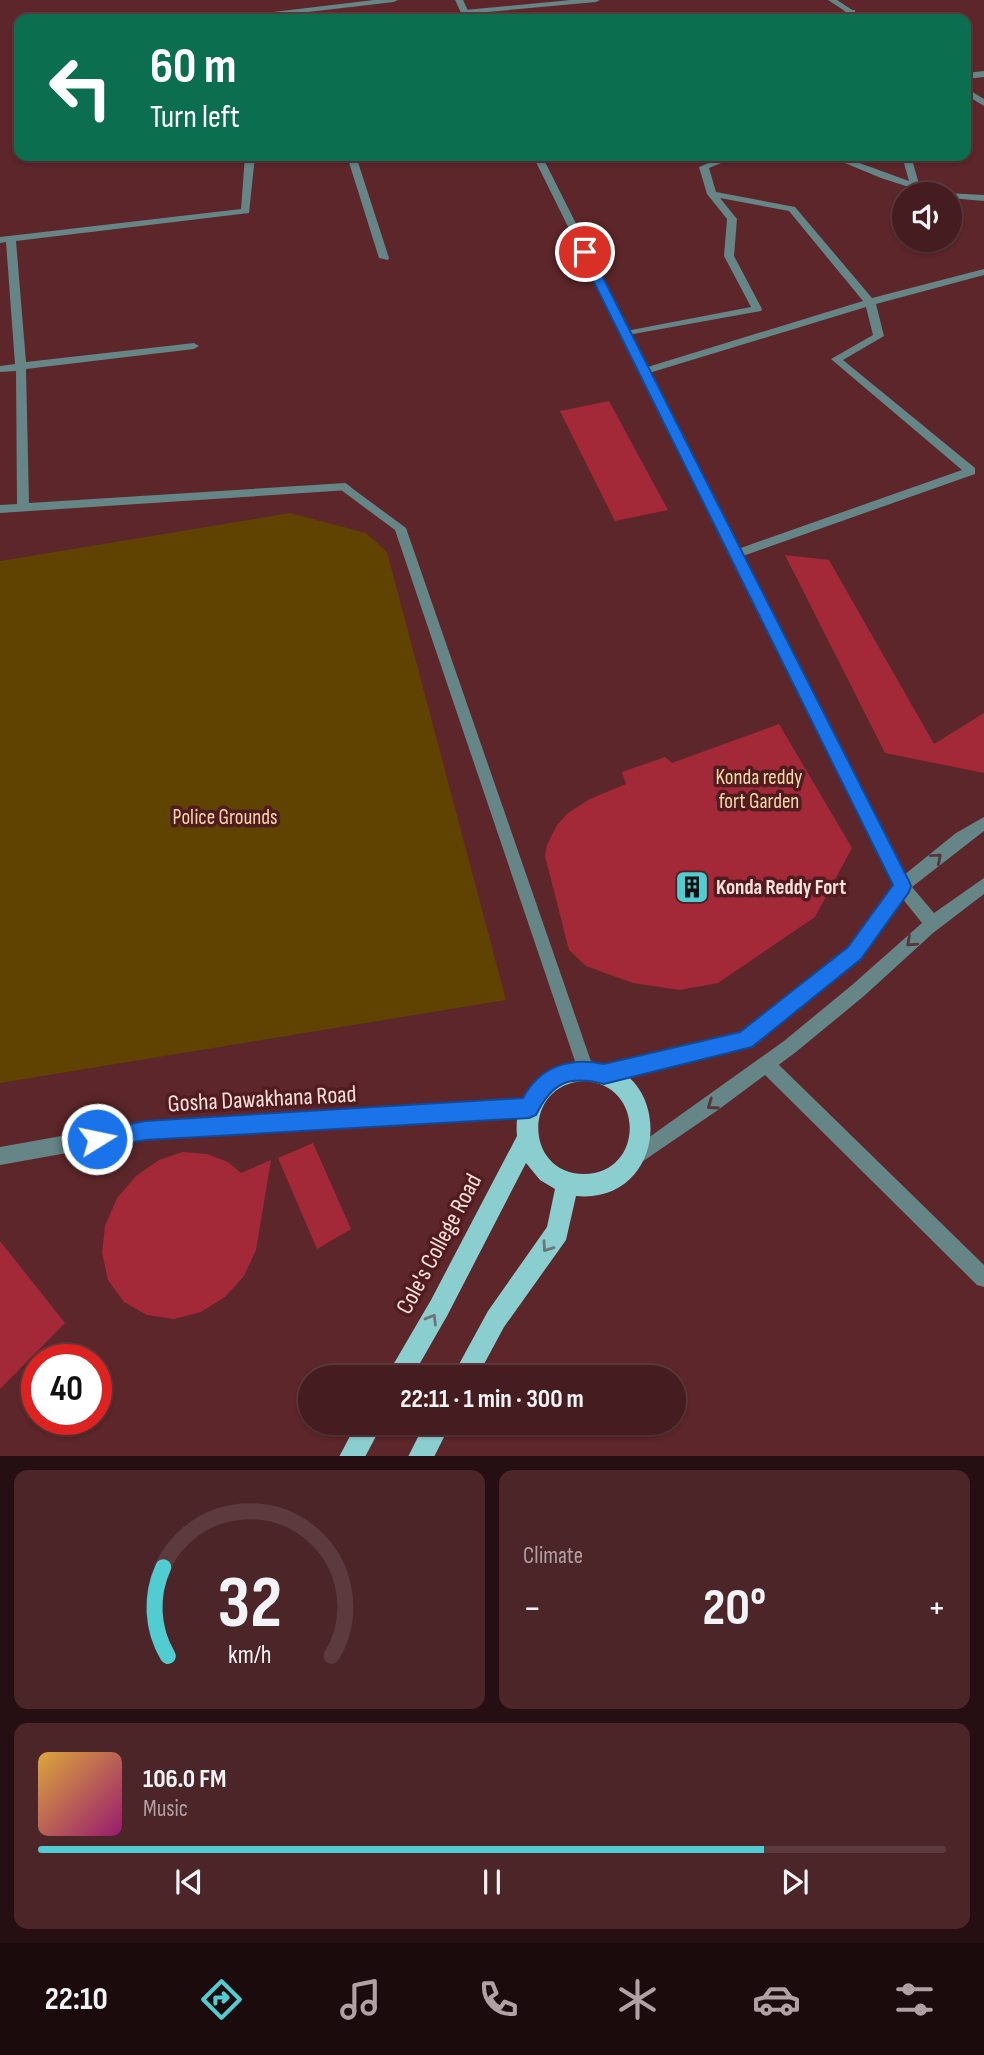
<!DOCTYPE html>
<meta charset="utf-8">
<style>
body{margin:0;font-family:"Sofia Sans Condensed",sans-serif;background:#4c2529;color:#f1f3f6;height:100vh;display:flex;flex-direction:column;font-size:26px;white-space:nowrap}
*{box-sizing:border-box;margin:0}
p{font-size:23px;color:#b0a1a5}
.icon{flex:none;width:38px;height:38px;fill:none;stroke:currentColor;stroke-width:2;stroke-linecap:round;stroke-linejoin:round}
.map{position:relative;height:1456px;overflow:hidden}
.panel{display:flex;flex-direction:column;gap:14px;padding:14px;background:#260f12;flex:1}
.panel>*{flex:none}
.top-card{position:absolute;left:14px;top:14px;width:957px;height:147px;border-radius:14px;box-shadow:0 2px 5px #0004,0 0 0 2px #5d3a3e;background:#0b6e4f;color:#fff;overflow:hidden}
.fabs{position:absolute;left:892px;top:182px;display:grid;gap:14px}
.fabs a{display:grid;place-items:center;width:70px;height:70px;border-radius:50%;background:#451c20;box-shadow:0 2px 5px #0004,0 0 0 2px #5d3a3e;font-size:35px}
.speed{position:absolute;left:21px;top:1344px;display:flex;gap:14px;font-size:35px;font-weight:700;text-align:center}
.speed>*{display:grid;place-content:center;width:91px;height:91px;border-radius:50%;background:#451c20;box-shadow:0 2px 5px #0004,0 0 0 2px #5d3a3e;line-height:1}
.speed .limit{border:10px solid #d22;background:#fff;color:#111}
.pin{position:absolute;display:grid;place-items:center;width:60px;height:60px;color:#fff;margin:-30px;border:4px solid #fff;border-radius:50%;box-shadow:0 2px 7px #0007}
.me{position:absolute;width:77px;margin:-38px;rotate:80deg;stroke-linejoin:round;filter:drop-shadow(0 0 5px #0008)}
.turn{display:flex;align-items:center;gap:24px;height:147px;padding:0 21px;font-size:32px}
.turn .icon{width:91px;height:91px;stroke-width:2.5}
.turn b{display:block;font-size:49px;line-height:60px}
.big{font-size:52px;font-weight:700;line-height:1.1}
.panel .card{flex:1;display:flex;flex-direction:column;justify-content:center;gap:10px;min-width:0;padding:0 24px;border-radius:14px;background:#4c2529}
.panel .dial{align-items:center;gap:0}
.dial svg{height:182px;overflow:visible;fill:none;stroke:#5d3a3e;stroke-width:7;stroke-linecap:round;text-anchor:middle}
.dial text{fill:#f1f3f6;stroke:none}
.song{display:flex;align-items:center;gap:21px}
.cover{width:84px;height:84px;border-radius:10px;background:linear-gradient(135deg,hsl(40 70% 55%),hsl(320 70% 35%))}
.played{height:7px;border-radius:4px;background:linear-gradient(90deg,#51ccd1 80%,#5d3a3e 80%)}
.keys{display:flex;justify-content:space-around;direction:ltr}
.heat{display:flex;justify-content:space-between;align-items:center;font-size:38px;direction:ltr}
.panel .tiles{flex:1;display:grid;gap:14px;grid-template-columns:1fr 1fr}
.card:last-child{grid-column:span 2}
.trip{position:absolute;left:298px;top:1365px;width:388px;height:70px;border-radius:35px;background:#451c20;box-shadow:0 2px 5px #0004,0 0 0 2px #5d3a3e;font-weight:700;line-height:70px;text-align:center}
.tabs{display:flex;height:112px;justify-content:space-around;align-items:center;background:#1c0b0d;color:#b0a1a5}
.tabs .icon{width:49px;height:49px}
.tabs .selected{color:#51ccd1}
.tabs b{font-size:32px;color:#f1f3f6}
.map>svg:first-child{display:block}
.green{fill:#604201}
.building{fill:#a32939}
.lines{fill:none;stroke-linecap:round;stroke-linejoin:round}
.minor{fill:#658586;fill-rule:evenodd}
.tertiary{fill:#658586;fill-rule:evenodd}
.primary{fill:#8bced0;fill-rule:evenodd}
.oneway{stroke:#56363a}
.oneway2{stroke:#6e7578}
.route{fill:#1a73e8;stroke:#114b97;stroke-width:2}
.labels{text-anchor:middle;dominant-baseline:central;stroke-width:7;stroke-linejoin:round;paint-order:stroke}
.park-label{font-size:21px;fill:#f9d8a5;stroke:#511c20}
.poi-label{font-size:21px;font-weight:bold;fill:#fce0df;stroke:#511c20;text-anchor:start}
.near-street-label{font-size:24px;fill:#fce0df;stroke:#511c20}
</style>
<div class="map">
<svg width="984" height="1457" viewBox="0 0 984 1457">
<rect width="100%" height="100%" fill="#5c262a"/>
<!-- green -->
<polygon class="green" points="290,513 366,533 387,552 506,1000 0,1083 0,561"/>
<!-- building -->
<g class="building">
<polygon points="609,401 668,510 615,521 560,411"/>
<polygon points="785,555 829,560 934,744 984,713 984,773 885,753"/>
<polygon points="779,724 852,848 815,917 718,983 680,990 633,983 586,966 569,950 545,856 547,845 557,825 568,813 590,799 626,784 622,772 665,757 672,763"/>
<polygon points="313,1143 351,1229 317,1249 278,1158"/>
<polygon points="183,1152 207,1154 228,1162 241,1173 271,1160 256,1250 244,1276 225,1297 201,1312 174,1319 147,1315 124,1302 108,1280 102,1253 105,1226 117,1198 136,1176 159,1160"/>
<polygon points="0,1241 65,1323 0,1389"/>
</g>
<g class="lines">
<!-- minor -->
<g class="minor">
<polygon points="374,0 398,0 394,2 248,19 226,19 230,17"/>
<polygon points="571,0 600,0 596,2 465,14 461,12 465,10"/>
<polygon points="852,10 855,10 855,14 827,19 812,19"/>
<polygon points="984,71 984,77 966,79 966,73"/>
<polygon points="245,156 255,156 249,213 16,241 26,362 194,343 199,346 194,349 26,369 29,503 345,483 351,487 349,490 0,513 0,505 17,504 16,371 0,372 0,366 15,364 6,242 0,243 0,237 241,209"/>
<polygon points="347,156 356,156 389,258 388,260 379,258"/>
<polygon points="725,156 738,156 709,168 716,192 795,207 872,298 984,269 984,275 876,304 884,336 843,360 975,468 975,474 740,557 732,557 730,554 732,551 962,470 831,359 873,335 866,307 649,373 641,373 641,369 863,301 789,211 720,198 737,219 734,256 762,309 761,311 622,336 622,332 626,331 751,307 724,256 727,219 707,194 699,167"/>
<polygon points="828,156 840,156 909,181 902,156 911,156 919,184 946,193 984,195 984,201 950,198 950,194 933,194 912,188 881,178"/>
<polygon points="768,1058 774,1060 984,1265 984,1287 977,1285 762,1072 760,1066 762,1060"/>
</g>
<!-- tertiary -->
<g class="tertiary">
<polygon points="455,0 463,0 472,19 464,19"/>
<polygon points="828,0 837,0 866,19 857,19"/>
<polygon points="966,88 984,99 984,106 966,95"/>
<polygon points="533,156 542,156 904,875 956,833 984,817 984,831 912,887 934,913 984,878 984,894 933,933 864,996 796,1052 718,1110 633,1168 627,1165 624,1159 627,1153 784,1041 852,985 922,923 902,898 860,958 751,1046 604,1082 598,1080 596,1074 598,1068 604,1066 741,1033 848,948 894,885"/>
<polygon points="345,483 406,528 594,1070 592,1076 586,1078 580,1076 578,1070 395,530 341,490 339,487"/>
<polygon points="529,1099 535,1102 538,1108 535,1114 529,1117 145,1139 0,1165 0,1147 145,1121"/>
</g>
<!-- primary -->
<g class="primary">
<path d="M578,1061C677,1056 673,1205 576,1196L566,1240L504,1327L477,1377H452L488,1311L547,1227L555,1189L540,1180L526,1163L447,1316L412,1377H386L431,1300L517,1136C513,1097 540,1066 578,1061ZM584,1081C646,1084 644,1174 584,1174C524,1174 522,1084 584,1081Z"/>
<polygon points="357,1423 383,1423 365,1457 339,1457"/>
<polygon points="425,1423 451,1423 434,1457 408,1457"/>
</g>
</g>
<!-- one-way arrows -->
<defs><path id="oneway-chevron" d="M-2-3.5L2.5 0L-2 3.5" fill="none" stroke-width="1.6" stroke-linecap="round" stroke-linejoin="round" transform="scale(1.75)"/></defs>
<g class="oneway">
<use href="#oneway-chevron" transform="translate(937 858) rotate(-40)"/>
<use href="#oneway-chevron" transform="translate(911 942) rotate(138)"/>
<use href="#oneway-chevron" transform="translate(712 1105) rotate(145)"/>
</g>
<g class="oneway2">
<use href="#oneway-chevron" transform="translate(547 1247) rotate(125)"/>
<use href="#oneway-chevron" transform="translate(432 1319) rotate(-59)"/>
</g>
<!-- route -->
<path class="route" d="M585,249L590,252L909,881L911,886L909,892L861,959L752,1047L604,1084C569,1075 552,1082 536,1115L529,1118L145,1140L97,1149L90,1146L87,1139L90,1132L145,1121L523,1098C540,1066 570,1057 604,1064L740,1032L848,947L893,885L579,252Z"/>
<!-- icons -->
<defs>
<g id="building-square" transform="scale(1.75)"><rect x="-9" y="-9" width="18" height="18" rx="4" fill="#51ccd1" stroke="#511c20"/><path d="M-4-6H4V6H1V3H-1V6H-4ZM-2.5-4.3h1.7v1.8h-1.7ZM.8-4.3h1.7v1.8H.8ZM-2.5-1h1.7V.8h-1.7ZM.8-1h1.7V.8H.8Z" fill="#111"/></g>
</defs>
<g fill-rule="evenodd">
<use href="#building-square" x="692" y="887"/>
</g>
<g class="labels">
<!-- park labels -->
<g class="park-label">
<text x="759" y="777">Konda reddy<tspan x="759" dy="24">fort Garden</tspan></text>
<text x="225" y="817">Police Grounds</text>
</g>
<!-- poi labels -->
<g class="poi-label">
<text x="716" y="887">Konda Reddy Fort</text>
</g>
<!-- near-street labels -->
<g class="near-street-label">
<text transform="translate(262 1099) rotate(-3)">Gosha Dawakhana Road</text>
<text transform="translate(439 1244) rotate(-62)">Cole's College Road</text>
</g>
</g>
</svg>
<div class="fabs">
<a><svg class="icon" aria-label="sound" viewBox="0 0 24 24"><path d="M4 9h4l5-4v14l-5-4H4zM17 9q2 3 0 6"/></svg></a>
</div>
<div class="speed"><div class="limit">40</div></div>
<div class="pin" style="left:585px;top:252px;background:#d93025"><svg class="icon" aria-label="arrive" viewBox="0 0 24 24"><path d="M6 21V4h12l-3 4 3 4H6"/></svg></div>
<svg class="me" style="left:97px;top:1139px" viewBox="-20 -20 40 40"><circle r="17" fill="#1a73e8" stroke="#fff" stroke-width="3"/><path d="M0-11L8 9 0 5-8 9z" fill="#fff"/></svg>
<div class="trip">22:11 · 1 min · 300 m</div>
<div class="top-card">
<div class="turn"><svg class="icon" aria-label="left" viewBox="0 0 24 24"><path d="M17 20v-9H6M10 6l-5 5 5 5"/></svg><div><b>60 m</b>Turn left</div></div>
</div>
</div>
<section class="panel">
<div class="tiles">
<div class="card dial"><svg viewBox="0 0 100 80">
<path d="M14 69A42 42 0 1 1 86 69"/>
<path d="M14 69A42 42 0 0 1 12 30" stroke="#51ccd1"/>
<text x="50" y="56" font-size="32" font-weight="700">32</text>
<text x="50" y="72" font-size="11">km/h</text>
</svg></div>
<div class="card"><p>Climate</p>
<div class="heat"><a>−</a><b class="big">20°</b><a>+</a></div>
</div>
<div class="card">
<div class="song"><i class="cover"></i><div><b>106.0 FM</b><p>Music</p></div></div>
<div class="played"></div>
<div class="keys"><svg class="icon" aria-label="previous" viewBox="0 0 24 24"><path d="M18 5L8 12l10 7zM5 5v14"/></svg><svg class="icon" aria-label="pause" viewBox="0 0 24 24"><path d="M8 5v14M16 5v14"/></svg><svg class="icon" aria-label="next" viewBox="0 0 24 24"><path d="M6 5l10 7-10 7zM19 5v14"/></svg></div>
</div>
</div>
</section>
<nav class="tabs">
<b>22:10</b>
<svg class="icon selected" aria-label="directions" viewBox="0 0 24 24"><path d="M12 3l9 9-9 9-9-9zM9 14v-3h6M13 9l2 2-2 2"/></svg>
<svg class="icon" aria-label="music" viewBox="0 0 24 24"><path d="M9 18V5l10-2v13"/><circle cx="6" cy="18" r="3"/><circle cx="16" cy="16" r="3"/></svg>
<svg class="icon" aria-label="phone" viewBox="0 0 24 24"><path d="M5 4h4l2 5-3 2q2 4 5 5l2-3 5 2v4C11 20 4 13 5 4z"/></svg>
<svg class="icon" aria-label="climate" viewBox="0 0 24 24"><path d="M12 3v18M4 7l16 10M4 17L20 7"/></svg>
<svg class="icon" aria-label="car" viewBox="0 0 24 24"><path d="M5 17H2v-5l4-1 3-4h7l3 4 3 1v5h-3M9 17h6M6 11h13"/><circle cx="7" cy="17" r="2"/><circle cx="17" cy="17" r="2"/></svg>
<svg class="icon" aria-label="filters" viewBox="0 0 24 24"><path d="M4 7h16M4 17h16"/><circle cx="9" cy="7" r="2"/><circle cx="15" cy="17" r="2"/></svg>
</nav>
